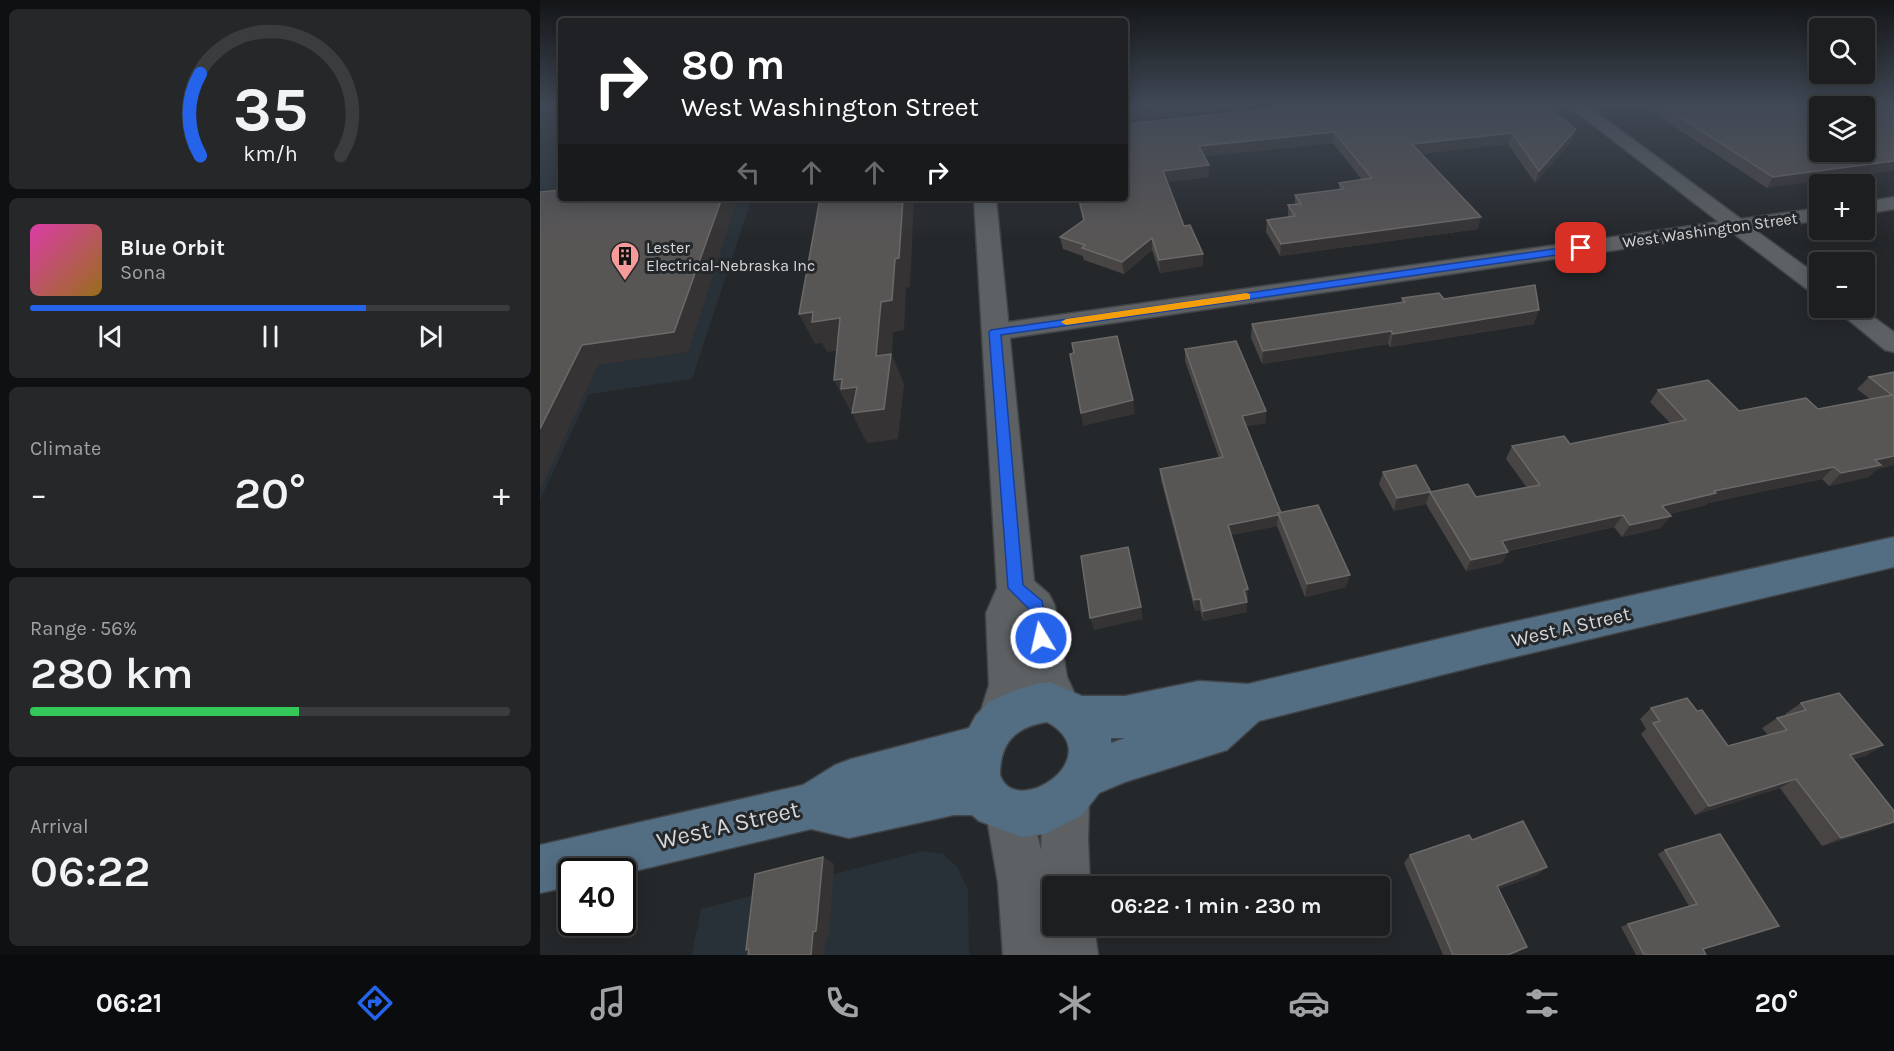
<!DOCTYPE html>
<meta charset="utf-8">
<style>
body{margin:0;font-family:Karla,sans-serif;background:#252729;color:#f1f3f6;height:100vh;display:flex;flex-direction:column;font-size:22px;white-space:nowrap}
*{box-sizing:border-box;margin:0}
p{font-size:20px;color:#a0a2a5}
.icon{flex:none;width:33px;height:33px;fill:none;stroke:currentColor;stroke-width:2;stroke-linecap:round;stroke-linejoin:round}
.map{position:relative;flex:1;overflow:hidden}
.drawer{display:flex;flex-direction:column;gap:9px;padding:9px;background:#0f1012;width:540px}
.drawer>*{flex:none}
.hud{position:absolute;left:18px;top:18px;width:570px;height:183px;border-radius:6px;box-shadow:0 3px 15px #0003,0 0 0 2px #3a3c3e;background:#202124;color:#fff;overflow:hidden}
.controls{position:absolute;left:1269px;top:18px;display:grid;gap:12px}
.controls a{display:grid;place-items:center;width:66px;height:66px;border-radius:6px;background:#1c1e20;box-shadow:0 3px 15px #0003,0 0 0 2px #3a3c3e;font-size:30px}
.speed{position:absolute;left:18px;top:858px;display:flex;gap:12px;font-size:30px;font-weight:700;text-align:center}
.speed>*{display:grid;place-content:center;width:78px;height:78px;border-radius:50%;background:#1c1e20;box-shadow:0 3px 15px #0003,0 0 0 2px #3a3c3e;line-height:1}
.speed .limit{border:3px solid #111;border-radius:9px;background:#fff;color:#111}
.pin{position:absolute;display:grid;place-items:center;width:51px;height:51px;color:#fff;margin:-26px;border-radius:12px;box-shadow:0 3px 9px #0006}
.me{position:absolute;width:66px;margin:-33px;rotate:351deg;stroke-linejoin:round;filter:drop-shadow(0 0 4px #0008)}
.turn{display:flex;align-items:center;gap:21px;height:126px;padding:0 24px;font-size:27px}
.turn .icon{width:78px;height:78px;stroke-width:2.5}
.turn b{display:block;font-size:42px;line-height:51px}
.lanes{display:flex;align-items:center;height:57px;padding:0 24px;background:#0003;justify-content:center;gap:30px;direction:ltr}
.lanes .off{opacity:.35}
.big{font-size:45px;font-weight:600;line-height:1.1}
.drawer .card{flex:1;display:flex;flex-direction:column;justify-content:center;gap:9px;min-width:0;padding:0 21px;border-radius:9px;background:#252729}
.drawer .dial{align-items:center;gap:0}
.dial svg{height:156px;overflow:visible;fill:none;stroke:#3a3c3e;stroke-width:7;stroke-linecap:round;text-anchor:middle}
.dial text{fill:#f1f3f6;stroke:none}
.song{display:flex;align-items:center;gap:18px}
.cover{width:72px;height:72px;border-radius:9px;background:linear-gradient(135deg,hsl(320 70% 55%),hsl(40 70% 35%))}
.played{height:6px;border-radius:3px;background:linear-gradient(90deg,#2563eb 70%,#3a3c3e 70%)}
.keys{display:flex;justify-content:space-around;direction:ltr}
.heat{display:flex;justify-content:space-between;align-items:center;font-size:33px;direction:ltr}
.charge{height:9px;border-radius:4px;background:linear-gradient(90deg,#34c759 56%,#3a3c3e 0)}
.trip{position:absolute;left:502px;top:876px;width:348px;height:60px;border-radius:6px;background:#1c1e20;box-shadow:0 3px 15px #0003,0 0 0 2px #3a3c3e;font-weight:600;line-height:60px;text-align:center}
.tabs{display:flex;height:96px;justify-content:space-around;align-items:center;background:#0b0c0d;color:#a0a2a5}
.tabs .icon{width:42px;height:42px}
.tabs .selected{color:#2563eb}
.tabs b{font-size:27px;color:#f1f3f6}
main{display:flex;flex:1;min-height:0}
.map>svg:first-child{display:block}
.built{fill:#293138}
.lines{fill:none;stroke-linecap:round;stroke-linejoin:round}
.minor-casing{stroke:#414447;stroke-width:3}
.tertiary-casing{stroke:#414447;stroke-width:3}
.secondary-casing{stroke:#414447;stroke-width:3}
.minor{fill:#5d6164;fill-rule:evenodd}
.tertiary{fill:#5d6164;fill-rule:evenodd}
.secondary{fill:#536d83;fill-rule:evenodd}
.wall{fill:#494545}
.shaded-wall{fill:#353334}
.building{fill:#585555;stroke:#6c6969;stroke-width:1.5;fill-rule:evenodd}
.route{fill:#2563eb;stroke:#184099;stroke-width:1.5}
.slow{fill:#f59e0b}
.labels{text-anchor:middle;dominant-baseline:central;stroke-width:6;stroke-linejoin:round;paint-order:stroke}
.far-street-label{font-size:16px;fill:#d4d6d8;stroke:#25282b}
.far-poi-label{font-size:16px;fill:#d4d6d8;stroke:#25282b;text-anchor:start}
.street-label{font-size:20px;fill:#d4d6d8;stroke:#25282b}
.near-street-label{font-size:24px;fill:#d4d6d8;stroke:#25282b}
</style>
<main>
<section class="drawer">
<div class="card dial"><svg viewBox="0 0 100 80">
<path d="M14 69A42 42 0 1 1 86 69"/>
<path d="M14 69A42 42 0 0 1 14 27" stroke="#2563eb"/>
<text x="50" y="56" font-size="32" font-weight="700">35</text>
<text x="50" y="72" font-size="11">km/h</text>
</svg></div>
<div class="card">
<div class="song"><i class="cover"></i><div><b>Blue Orbit</b><p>Sona</p></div></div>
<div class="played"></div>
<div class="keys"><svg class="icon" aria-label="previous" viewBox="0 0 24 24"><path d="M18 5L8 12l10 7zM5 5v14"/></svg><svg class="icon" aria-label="pause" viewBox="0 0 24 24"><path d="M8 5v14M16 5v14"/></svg><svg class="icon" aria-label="next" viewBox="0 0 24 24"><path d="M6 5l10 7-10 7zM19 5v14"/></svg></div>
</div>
<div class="card"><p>Climate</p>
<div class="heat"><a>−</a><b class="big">20°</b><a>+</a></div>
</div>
<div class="card"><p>Range · 56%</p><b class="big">280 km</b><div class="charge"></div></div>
<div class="card"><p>Arrival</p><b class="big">06:22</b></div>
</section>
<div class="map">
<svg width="1354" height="955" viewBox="0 0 1354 955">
<rect width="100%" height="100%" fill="#25282b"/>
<!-- built -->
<g class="built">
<polygon points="0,104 21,104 21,198 212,198 152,379 49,394 0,500"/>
<polygon points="383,851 403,854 417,867 428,890 429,955 152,955 161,909"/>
</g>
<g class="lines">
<!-- minor casing -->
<g class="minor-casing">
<g id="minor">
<polygon points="1026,104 1045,104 1201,219 1280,208 1280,220 1215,230 1280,277 1280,295 1272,293 1193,233 455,340 446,337 443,332 446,327 455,324 1179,222"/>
<polygon points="1354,197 1354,209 1324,214 1324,202"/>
<polygon points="1294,308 1321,308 1354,332 1354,352 1345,350"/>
</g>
</g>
<!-- tertiary casing -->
<g class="tertiary-casing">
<g id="tertiary">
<polygon points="434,198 456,198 494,581 509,594 515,606 527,677 540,705 534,719 519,725 504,719 490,686 474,735 459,741 444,735 438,720 449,685 446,613 457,588"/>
<polygon points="526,777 542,784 549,800 548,840 550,886 513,886 513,905 510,904 511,910 513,907 513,926 554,926 558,955 463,955 458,883 446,813 453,797 469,790 485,797 492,813 501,850 503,800 510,784"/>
</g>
</g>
<!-- secondary casing -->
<g class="secondary-casing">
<path id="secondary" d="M1354,537V567L941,665L719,721L687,750L585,782L559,793L542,815L505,834L481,837L439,821L432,815H414L309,838L271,829L82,874V872H32V886L0,893V845L263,785L295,765L311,759L429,728L436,715L449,702L476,690L496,684L510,682L542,696H585L659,681L708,684L941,629ZM507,722C571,757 475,820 460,775C460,743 475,727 507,722ZM571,738H585L571,743Z"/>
</g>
<!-- minor -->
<use href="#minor" class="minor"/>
<!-- tertiary -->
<use href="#tertiary" class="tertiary"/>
<!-- secondary -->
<use href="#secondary" class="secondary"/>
</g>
<!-- wall -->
<g class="wall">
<polygon points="1100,104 1354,104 1227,188"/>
<polygon points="585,124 1036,129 1032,141 995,183 968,144 881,154 938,229 740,256 726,232 727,220 748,217 748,205 755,204 755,195 799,189 799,183 822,180 793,143 665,156 669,165 669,177 627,182 644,226 663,266 620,273 612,250 584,274 544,260 543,256 523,249 520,237 543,220 537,198 585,198"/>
<polygon points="862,298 904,299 994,324 850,347 848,344 722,364 711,338 712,324 861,303"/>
<polygon points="645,349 726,423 706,426 741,513 806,587 765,597 737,526 691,535 708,600 707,600 707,612 663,621 660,610 655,611 621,480 620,469 679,458 645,361"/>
<polygon points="1354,372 1354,465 1337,469 1328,477 1289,486 1282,479 1168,503 1166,505 1129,514 1121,528 1082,537 1074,527 968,551 962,563 926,571 886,504 854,511 839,484 843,472 891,492 936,497 987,488 966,459 972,446 1030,444 1130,423 1110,402 1118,390 1199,411 1278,409 1330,399 1317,389 1329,377"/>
<polygon points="1261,703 1343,745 1325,756 1313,759 1341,828 1282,846 1240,788 1155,815 1101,734 1106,729 1100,719 1111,708 1157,711 1188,746 1228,735 1222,728 1237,718 1246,715 1245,714"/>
<polygon points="1180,834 1163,949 1166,955 1096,955 1081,927 1088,924 1149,906 1118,854 1125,850"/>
<polygon points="932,840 1007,867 997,875 958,889 978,952 971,955 903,955 864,863 870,855"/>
</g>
<!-- shaded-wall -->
<g class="shaded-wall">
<polygon points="638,104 740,104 585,121 585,110"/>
<polygon points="1036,129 1032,141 995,183 999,171"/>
<polygon points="794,132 793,143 660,157 659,146"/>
<polygon points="972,133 968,144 870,155 872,144"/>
<polygon points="1354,161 1354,171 1227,188 1233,177"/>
<polygon points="669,165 669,177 624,182 623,171"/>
<polygon points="182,198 198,198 148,352 58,365 0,490 0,429 42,345"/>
<polygon points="363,198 374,198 370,287 366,288 364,330 353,332 352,355 364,384 358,439 327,443 312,413 313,413 311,410 310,410 294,380 336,356 341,302 355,259"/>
<polygon points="941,217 938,229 740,256 741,244"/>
<polygon points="612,238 612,250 584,274 582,262"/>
<polygon points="663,254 663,266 620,273 619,260"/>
<polygon points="999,310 994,324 850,347 853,334"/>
<polygon points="273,312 300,318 315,348 287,352 282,343 275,344 259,314"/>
<polygon points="851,331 848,344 722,364 723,351"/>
<polygon points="593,400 595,414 543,426 541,413"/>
<polygon points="726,411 726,423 702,427 702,416"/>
<polygon points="1354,456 1354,465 1337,469 1328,477 1289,486 1301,473 1335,460"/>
<polygon points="1294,467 1282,479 1168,503 1166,505 1113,518 1122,506 1174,491"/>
<polygon points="890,492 886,504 854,511 857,498"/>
<polygon points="738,515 737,526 687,536 688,525"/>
<polygon points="1083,515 1074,527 956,553 962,541"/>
<polygon points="1131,516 1121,528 1082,537 1090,525"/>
<polygon points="968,552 962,563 926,571 931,560"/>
<polygon points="810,575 806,587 765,597 767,584"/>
<polygon points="708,589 708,600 703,601 704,590"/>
<polygon points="660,599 660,610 655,611 654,600"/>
<polygon points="707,602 707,612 663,621 663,611"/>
<polygon points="601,607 603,619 554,630 550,618"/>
<polygon points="1343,745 1325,756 1292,765 1310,755"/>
<polygon points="1256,779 1240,788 1155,815 1169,806"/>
<polygon points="1354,822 1354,823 1341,828 1282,846 1301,838"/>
<polygon points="283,857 294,864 289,937 286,938 284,955 271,955"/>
<polygon points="1007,867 997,875 948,893 957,886"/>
</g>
<!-- building -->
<g class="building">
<polygon points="585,104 638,104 585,110"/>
<polygon points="777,104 1003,104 1036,129 999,171 972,133 872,144 941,217 741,244 727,220 755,216 748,205 761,204 755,195 804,189 799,183 832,178 794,132 659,146 669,165 623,171 644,226 650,225 663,254 619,260 612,238 582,262 542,248 545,245 520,237 544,220 539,198 585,198 585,124"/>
<path d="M1120,104H1354V161L1233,177ZM1280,106H1324V152H1280Z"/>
<polygon points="21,190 21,198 182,198 134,332 42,345 0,429 0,192"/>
<polygon points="280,198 363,198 359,258 355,259 352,300 341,302 336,356 351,354 344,409 312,413 317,387 301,389 302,379 294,380 300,318 272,322 273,312 259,314"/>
<polygon points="995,285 999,310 853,334 851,331 723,351 712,324 865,302 862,298 899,293 904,299"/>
<polygon points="577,336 593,400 541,413 530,354 534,353 532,343"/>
<polygon points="696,341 726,411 702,416 741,513 738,513 738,515 688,525 708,589 704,590 707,602 663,611 660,599 654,600 620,469 683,457 645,349"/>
<polygon points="1354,372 1354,456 1335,460 1341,465 1301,473 1294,467 1174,491 1176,493 1122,506 1131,516 1090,525 1083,515 962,541 968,552 931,560 890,492 857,498 843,472 876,465 891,492 928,484 936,497 1000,485 972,446 1024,436 1030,444 1146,420 1118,390 1168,380 1199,411 1266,398 1278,409 1352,395 1329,377"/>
<polygon points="778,505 810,575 767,584 738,513"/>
<polygon points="588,547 601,607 550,618 541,556"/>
<polygon points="1299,693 1343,745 1310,755 1354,811 1354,822 1301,838 1256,779 1169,806 1113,723 1120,721 1111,708 1147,698 1157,711 1162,710 1188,746 1247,730 1237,718 1266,710 1261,703"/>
<polygon points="983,821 1007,867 957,886 987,947 967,955 913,955 870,855 929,835 932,840"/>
<polygon points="1180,834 1239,926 1163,949 1166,955 1104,955 1088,924 1157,904 1125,850"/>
<polygon points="283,857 276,931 273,932 271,955 208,955 209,949 206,950 215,874"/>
</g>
<!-- sky -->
<linearGradient id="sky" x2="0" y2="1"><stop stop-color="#141618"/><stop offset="0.44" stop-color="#404855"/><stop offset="1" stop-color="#404855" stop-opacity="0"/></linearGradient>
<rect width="1354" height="238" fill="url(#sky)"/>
<!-- route -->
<polygon class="route" points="1041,245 1046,248 1044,251 461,335 483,585 502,601 509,638 507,643 501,645 495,643 489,609 468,588 449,332 451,330"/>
<!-- slow -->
<polygon class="slow" points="706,293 710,294 710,299 526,325 521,322 526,319"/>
<!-- icons -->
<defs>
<g id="building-pin" transform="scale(1.5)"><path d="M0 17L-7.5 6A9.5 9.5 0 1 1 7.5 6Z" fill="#f59b9a" stroke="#25282b"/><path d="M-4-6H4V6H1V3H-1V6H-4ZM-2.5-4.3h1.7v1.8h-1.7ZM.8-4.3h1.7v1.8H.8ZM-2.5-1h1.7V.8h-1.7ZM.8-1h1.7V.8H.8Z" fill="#111"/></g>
</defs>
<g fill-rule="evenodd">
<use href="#building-pin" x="85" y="256"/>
</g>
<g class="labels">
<!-- far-street labels -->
<g class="far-street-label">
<text transform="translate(1170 230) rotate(-8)">West Washington Street</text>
</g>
<!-- far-poi labels -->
<g class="far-poi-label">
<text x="106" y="247">Lester<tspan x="106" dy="18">Electrical-Nebraska Inc</tspan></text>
</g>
<!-- street labels -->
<g class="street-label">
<text transform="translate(1031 627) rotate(-13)">West A Street</text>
</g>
<!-- near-street labels -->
<g class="near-street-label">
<text transform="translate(188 825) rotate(-13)">West A Street</text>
</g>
</g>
</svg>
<div class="controls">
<a><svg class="icon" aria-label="search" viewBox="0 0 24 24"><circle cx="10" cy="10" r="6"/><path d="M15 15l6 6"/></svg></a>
<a><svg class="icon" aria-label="layers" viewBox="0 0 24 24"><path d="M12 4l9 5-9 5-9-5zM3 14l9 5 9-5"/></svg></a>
<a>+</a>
<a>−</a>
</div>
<div class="speed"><div class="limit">40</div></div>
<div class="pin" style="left:1041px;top:248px;background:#d93025"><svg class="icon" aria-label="arrive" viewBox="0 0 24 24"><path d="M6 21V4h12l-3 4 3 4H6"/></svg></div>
<svg class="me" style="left:501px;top:638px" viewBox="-20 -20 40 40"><circle r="17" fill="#2563eb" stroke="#fff" stroke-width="3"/><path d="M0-11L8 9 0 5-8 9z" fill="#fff"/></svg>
<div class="trip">06:22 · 1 min · 230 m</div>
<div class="hud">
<div class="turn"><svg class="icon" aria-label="right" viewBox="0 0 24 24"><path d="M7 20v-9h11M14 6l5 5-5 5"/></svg><div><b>80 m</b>West Washington Street</div></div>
<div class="lanes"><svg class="icon off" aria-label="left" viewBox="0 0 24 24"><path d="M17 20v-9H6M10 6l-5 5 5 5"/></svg><svg class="icon off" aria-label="ahead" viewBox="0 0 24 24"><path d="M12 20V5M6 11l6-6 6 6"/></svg><svg class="icon off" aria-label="ahead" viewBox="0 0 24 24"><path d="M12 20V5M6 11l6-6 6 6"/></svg><svg class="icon" aria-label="right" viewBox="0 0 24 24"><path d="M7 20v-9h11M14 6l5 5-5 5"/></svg></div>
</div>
</div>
</main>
<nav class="tabs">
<b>06:21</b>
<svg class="icon selected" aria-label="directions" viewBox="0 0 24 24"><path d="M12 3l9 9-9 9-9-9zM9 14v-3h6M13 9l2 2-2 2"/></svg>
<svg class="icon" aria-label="music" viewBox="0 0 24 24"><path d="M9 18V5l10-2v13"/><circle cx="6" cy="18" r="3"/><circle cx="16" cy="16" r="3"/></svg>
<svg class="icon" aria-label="phone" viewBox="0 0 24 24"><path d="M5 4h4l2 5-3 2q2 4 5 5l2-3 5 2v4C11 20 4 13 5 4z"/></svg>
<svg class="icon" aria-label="climate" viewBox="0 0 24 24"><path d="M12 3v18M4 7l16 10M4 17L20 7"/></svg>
<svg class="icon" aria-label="car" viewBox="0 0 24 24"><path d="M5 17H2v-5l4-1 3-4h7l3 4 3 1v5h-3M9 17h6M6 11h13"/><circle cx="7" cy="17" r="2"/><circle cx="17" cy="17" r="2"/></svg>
<svg class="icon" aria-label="filters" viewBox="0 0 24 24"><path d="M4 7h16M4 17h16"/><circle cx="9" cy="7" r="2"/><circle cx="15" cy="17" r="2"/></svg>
<b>20°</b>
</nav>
